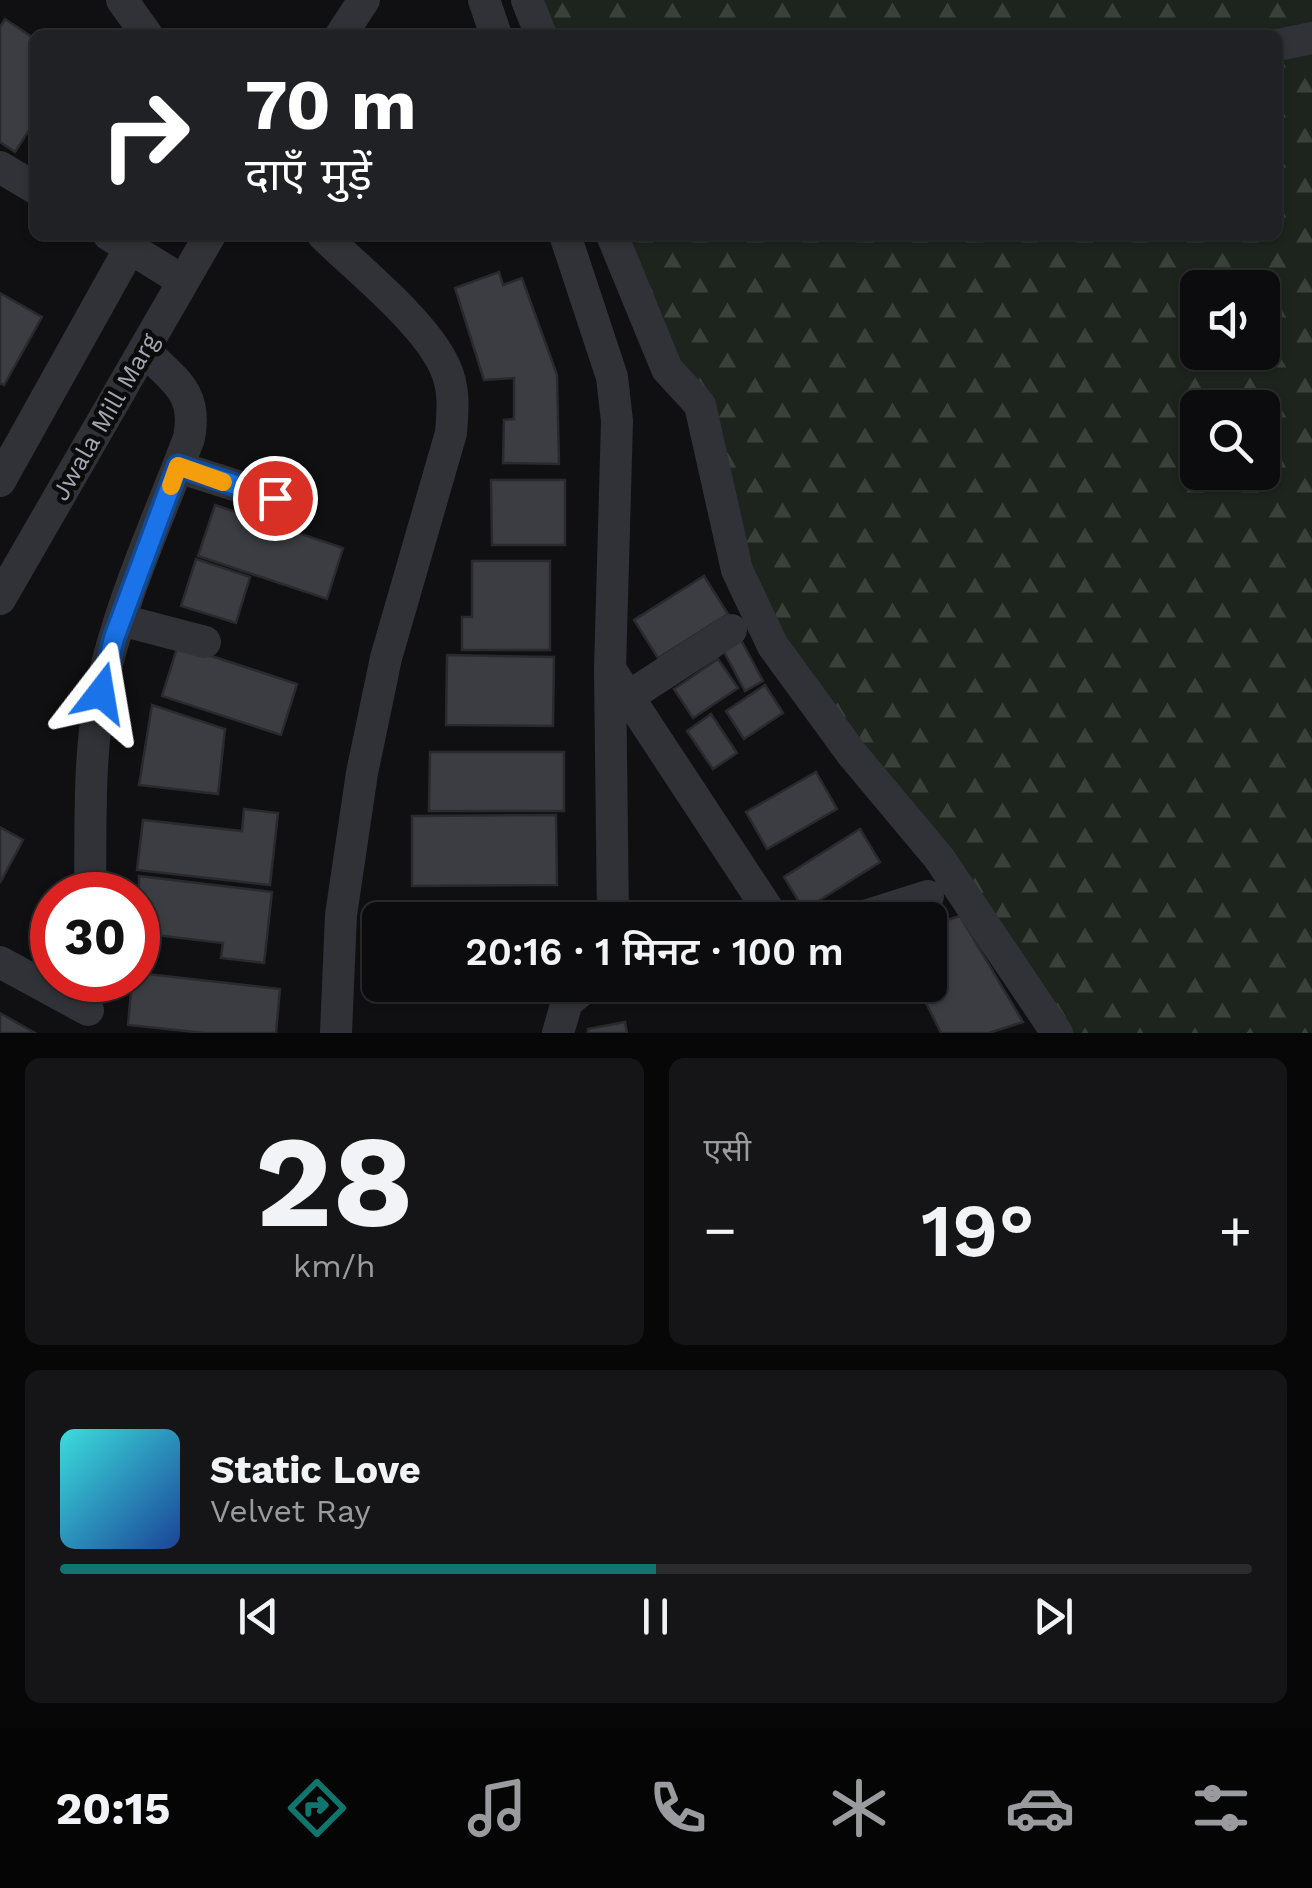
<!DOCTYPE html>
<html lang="hi">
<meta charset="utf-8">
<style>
body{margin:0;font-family:"Work Sans","Noto Sans Devanagari",sans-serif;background:#151517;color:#f1f3f6;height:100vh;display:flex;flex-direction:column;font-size:38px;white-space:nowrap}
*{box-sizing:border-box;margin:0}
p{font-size:32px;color:#9a9b9e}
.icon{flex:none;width:55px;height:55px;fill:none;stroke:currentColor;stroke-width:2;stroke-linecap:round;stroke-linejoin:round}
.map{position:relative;height:1033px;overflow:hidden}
.sheet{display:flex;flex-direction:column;gap:25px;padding:25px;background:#070708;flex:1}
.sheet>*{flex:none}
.hud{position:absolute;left:30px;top:30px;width:1252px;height:210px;border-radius:15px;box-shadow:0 2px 8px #0004,0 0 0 2px #2c2c2e;background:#202124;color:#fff;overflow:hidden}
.buttons{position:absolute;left:1180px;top:270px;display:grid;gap:20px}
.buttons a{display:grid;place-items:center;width:100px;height:100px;border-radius:15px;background:#0c0c0e;box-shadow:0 2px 8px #0004,0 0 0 2px #2c2c2e;font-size:50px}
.speed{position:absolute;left:30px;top:872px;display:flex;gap:20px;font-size:50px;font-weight:700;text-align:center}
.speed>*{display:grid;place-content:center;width:130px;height:130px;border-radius:50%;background:#0c0c0e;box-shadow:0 2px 8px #0004,0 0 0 2px #2c2c2e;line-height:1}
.speed .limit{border:15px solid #d22;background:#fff;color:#111}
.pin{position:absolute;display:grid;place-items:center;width:85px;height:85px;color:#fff;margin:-42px;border:5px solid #fff;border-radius:50%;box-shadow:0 2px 10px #0007}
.me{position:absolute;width:110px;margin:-55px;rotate:14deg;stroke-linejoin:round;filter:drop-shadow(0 0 8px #0008)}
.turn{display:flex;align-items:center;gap:35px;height:210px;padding:0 50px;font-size:45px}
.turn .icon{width:130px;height:130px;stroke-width:2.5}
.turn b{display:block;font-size:70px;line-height:85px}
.big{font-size:75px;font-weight:600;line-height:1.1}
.sheet .card{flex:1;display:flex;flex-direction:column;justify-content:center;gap:15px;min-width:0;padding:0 35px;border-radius:15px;background:#151517}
.sheet .dial{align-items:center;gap:0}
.dial b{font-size:130px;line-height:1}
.song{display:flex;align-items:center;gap:30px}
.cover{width:120px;height:120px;border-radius:15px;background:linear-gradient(135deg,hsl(180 70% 55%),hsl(220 70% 35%))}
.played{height:10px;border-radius:5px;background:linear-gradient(90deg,#0f766e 50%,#2c2c2e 50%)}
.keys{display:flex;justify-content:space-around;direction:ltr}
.heat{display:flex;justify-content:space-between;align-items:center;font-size:55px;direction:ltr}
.sheet .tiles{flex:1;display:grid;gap:25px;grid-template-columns:1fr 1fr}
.card:last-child{grid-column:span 2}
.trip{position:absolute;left:362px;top:902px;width:585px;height:100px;border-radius:15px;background:#0c0c0e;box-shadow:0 2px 8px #0004,0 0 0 2px #2c2c2e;font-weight:600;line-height:100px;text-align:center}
.menu{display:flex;height:160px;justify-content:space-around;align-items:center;background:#050506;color:#9a9b9e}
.menu .icon{width:70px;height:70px}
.menu .current{color:#0f766e}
.menu b{font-size:45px;color:#f1f3f6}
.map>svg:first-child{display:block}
.forest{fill:url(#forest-firs);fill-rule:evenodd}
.building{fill:#3c3d42;stroke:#2a2a2e;stroke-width:2.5}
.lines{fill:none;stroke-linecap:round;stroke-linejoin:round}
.minor{stroke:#313237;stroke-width:32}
.route-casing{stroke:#114b97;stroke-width:25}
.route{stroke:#1a73e8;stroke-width:18}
.slow{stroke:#f59e0b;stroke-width:18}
.labels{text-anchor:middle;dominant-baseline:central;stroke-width:9;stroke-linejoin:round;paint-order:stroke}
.street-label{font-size:25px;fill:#a0a7b3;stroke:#0b0b0c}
</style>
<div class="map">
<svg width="1312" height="1033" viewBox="0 0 1312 1033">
<defs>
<pattern id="forest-firs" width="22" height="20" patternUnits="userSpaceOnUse" patternTransform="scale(2.5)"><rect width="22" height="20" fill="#1c241d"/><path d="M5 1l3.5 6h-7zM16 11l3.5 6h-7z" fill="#3a413b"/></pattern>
</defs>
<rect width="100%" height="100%" fill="#101012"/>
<!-- forest -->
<path class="forest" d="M527,0H1312V1033H1057L773,646L700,405L612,235H1278V35H541ZM1198,288H1262V352H1198ZM1198,408H1262V472H1198Z"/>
<!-- building -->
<g class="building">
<polygon points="5,19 35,39 35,121 15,152 0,142 0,27"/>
<polygon points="499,272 503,285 522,278 557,375 559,464 503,463 504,420 514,419 514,378 484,380 455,288"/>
<polygon points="0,293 42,317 4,385 0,383"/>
<polygon points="491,480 565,480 565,545 492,545"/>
<polygon points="215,505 343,548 327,599 198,556"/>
<polygon points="196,559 250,577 236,623 181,606"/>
<polygon points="472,561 550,561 550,650 462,650 462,617 472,617"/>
<polygon points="704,576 728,614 658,658 634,620"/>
<polygon points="740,638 763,681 745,691 722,648"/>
<polygon points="178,645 297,684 281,735 162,696"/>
<polygon points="447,655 554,657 553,726 446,725"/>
<polygon points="718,659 738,688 693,718 674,689"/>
<polygon points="765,685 783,713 744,739 726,711"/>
<polygon points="152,705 225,729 218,794 139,785"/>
<polygon points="711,714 737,753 713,769 687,731"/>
<polygon points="430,752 564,752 564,811 429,811"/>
<polygon points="816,772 837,809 767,849 746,812"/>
<polygon points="244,809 278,813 270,885 137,870 143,820 242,831"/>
<polygon points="556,815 557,885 412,886 412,816"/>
<polygon points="0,827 23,840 0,883"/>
<polygon points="860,829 880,862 804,910 784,877"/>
<polygon points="139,876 272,892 264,963 221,958 223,943 138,933"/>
<polygon points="557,905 557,920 397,920 397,907"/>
<polygon points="960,916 1023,1022 989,1033 941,1033 917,985 930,985 930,925"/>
<polygon points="138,973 280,989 276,1033 205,1033 128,1025 132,980 138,980"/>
<polygon points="0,1013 35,1033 0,1033"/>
<polygon points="625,1022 627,1033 588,1033 588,1029"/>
</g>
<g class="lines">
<!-- minor -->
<g class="minor">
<polyline points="122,0 147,35"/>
<polyline points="484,0 496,35"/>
<polyline points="527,0 541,35"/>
<polyline points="341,35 364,0"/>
<polyline points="1278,45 1312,38"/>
<polyline points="0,167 35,188"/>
<polyline points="109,235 183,281"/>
<path d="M323,235C359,270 424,322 444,365C455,387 453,410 451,433L386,658L362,773L341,915L336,1033"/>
<polyline points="565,235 612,377 617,421 610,669 613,920"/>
<polyline points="612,235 667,369 700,405 737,570 773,646 852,754 939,858 1057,1033"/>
<polyline points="178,467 275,498"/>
<polyline points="0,481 130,248"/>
<polyline points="0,599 210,235"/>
<polyline points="121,620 205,642"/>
<polyline points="610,669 775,920"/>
<polyline points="628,697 731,630"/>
<path d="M90,895C91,827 88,756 101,690C119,603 158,520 189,438C198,391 174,381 144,350"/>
<polyline points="852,920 928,896"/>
<polyline points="0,962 88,1010"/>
<polyline points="558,1033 567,1002 588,985"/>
</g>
</g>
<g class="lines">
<!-- route casing -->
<g class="route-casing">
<polyline id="route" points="101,693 114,638 178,466 275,498"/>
</g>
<!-- route -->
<use href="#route" class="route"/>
<!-- slow -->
<polyline class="slow" points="171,486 178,466 223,482"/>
</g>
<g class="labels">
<!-- street labels -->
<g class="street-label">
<text transform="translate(105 417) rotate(-60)">Jwala Mill Marg</text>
</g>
</g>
</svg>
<div class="buttons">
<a><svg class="icon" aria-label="sound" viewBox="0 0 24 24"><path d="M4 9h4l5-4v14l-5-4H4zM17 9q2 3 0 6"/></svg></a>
<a><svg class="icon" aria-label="search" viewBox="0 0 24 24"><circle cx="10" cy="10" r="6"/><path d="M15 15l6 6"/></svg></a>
</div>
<div class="speed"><div class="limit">30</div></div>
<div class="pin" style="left:275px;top:498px;background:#d93025"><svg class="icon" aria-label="arrive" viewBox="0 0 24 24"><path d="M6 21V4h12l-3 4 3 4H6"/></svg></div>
<svg class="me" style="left:101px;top:693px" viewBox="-20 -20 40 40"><path d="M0-17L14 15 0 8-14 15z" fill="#1a73e8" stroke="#fff" stroke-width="4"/></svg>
<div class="trip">20:16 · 1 मिनट · 100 m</div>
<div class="hud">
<div class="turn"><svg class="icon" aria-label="right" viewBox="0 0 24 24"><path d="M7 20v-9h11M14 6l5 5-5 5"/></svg><div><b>70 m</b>दाएँ मुड़ें</div></div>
</div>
</div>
<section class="sheet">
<div class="tiles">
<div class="card dial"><b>28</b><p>km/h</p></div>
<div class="card"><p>एसी</p>
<div class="heat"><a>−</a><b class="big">19°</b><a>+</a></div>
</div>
<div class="card">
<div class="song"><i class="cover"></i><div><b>Static Love</b><p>Velvet Ray</p></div></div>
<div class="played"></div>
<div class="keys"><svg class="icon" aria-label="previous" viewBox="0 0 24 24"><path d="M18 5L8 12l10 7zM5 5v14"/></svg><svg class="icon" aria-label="pause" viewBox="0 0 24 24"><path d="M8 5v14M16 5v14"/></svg><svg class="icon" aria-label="next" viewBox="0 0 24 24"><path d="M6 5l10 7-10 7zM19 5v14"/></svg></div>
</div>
</div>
</section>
<nav class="menu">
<b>20:15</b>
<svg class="icon current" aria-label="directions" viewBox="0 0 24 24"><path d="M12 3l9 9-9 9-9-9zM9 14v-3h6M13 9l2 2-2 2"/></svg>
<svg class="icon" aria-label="music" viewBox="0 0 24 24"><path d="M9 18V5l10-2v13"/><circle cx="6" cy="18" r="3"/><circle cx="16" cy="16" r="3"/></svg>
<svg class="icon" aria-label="phone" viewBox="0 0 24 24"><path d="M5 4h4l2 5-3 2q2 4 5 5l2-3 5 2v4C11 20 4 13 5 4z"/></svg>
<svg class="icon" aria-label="climate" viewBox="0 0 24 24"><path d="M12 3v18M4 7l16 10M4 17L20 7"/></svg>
<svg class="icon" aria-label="car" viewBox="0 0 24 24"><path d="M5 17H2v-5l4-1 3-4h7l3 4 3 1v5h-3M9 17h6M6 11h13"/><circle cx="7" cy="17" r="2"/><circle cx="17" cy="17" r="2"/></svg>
<svg class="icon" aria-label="filters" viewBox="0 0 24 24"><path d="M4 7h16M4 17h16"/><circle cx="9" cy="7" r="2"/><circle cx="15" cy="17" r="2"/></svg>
</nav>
